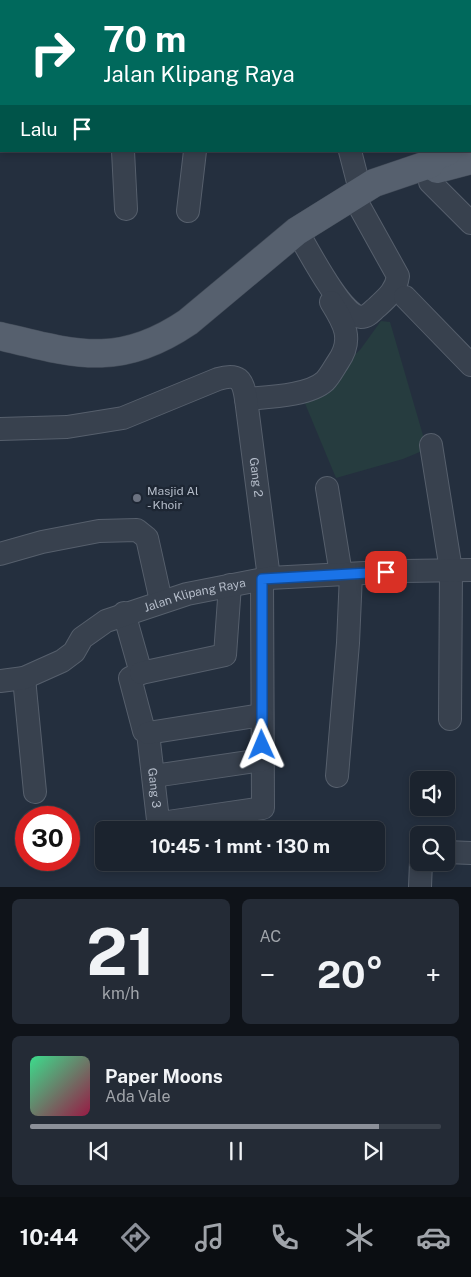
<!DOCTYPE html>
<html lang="id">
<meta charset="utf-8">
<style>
body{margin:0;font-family:"Public Sans",sans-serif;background:#242b36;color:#f1f3f6;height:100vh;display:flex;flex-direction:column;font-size:19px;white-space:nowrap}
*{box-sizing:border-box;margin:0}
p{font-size:16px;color:#a0a4aa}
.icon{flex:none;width:28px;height:28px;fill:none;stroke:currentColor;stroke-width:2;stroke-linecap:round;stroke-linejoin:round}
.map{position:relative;height:887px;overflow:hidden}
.side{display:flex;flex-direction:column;gap:12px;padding:12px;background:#0f1319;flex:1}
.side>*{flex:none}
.banner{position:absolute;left:0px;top:0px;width:471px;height:152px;box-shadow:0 2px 8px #0003,0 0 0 1px #39404a;background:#00695c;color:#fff;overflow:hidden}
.fabs{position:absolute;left:410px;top:771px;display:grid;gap:10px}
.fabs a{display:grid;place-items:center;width:45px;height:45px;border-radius:8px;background:#1b232e;box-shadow:0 2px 8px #0003,0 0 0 1px #39404a;font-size:25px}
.speed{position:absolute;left:15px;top:806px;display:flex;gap:10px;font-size:25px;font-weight:700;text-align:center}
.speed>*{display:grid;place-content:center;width:65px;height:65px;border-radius:50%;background:#1b232e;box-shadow:0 2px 8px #0003,0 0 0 1px #39404a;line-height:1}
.speed .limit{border:8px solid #d22;background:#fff;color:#111}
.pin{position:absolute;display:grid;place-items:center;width:42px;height:42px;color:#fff;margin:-21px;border-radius:10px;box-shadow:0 2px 8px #0006}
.me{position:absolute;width:55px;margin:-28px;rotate:359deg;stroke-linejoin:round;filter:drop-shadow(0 0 4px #0008)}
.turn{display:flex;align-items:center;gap:18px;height:105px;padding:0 20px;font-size:22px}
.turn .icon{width:65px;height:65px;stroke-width:2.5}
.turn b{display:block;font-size:35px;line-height:42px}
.then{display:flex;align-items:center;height:48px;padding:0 20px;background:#0003;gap:10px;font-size:19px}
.big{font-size:38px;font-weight:700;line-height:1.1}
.side .tile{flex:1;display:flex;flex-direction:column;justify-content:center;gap:8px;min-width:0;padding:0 18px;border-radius:8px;background:#242b36}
.side .dial{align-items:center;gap:0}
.dial b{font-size:65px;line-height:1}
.song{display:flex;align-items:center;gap:15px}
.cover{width:60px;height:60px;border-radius:8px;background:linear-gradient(135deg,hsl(150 70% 55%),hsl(340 70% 35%))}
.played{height:5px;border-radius:2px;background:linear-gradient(90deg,#8c9099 85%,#39404a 85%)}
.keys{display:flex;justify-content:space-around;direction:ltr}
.heat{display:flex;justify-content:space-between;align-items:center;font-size:28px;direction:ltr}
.side .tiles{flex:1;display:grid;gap:12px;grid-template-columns:1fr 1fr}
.tile:last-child{grid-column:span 2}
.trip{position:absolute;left:95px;top:821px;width:290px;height:50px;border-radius:8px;background:#1b232e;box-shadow:0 2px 8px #0003,0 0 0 1px #39404a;font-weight:700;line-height:50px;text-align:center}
.dock{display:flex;height:80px;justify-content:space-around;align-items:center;background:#0b0e12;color:#a0a4aa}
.dock .icon{width:35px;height:35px}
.dock .selected{color:#8c9099}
.dock b{font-size:22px;color:#f1f3f6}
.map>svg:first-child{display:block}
.green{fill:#263c3f}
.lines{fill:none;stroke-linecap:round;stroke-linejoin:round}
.minor-casing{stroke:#565f6c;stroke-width:24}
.major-casing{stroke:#414a57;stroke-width:29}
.minor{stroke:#38414e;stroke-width:22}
.major{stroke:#56606e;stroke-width:28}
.route-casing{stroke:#114b97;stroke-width:12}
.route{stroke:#1a73e8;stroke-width:9}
.worship-dot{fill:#6b7280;stroke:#1d2633;stroke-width:2}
.labels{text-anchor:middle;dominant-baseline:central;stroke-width:4.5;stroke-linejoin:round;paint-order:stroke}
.street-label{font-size:12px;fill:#b4bcc9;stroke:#1d2633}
.poi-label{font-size:12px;fill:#b4bcc9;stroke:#1d2633;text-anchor:start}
</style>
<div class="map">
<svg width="471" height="887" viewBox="0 0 471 887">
<rect width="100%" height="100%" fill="#242f3e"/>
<!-- green -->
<polygon class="green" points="381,321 390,322 427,449 403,459 336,478 304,401 360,350"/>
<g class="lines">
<!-- minor casing -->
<g class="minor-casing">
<g id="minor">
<polyline points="425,0 425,1"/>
<polyline points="470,46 471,45"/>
<polyline points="123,151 126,209"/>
<polyline points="350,151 360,190"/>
<polyline points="431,151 430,182 471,223"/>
<polyline points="188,211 195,151"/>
<path d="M297,231C307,248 342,316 361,317C368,317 372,311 377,307C388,297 396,290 398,276L353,195"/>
<polyline points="405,297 471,365"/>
<path d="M246,399C267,397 309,396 325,381C330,376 334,368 338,362C354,339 344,323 331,302"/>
<path id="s1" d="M0,429L67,427L123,418L218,379C238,373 243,379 246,399L269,578"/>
<polyline points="431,445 451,570 450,719"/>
<polyline points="327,488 341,574"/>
<polyline points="0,554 42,542 99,531 137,530 147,538 161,601"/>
<path id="s2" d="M124,613L141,673L130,678L144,731L148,733L158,820L161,823L263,808L262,579"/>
<polyline points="141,673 225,655 230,585"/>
<polyline points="24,678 35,792"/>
<path id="s3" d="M0,681L24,678L62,661L74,652L82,638L106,621L187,594L269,578L403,571L471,570"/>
<polyline points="148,733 262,715"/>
<polyline points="154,776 262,760"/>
<polyline points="337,776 348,643 351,574"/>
<polyline points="446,852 471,853"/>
<polyline points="420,887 421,862"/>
</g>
</g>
<!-- major casing -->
<g class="major-casing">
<g id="major">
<polyline points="431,164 437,169 471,160"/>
<path d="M0,336C75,354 119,369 188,322L297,231L374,183L430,164L433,157L448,151"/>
</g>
</g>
<!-- minor -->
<use href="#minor" class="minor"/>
<!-- major -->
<use href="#major" class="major"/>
</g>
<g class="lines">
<!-- route casing -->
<g class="route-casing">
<polyline id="route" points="262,745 262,579 386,572"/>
</g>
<!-- route -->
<use href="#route" class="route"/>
</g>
<!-- markers -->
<circle class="worship-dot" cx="137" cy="498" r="5"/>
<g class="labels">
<!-- street labels -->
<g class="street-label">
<text stroke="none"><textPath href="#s1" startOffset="348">Gang 2</textPath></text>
<text stroke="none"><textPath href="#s3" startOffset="219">Jalan Klipang Raya</textPath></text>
<text stroke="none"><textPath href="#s2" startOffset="189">Gang 3</textPath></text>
</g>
<!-- poi labels -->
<g class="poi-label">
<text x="147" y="491">Masjid Al<tspan x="147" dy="14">- Khoir</tspan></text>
</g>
</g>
</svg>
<div class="fabs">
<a><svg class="icon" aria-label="sound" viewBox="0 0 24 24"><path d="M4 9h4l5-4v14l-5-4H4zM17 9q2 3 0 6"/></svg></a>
<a><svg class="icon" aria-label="search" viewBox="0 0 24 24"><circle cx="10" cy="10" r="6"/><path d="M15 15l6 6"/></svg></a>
</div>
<div class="speed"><div class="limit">30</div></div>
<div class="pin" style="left:386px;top:572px;background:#d93025"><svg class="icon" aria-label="arrive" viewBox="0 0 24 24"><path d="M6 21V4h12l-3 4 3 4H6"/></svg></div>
<svg class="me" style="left:262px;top:745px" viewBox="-20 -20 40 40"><path d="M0-17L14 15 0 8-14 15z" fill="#1a73e8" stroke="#fff" stroke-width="4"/></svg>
<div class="trip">10:45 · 1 mnt · 130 m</div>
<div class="banner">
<div class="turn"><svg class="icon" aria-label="right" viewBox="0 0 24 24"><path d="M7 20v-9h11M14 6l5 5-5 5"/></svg><div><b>70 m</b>Jalan Klipang Raya</div></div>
<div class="then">Lalu<svg class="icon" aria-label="arrive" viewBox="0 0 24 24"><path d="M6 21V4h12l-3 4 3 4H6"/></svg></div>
</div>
</div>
<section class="side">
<div class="tiles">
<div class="tile dial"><b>21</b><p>km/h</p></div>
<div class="tile"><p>AC</p>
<div class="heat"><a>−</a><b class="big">20°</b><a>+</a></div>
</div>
<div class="tile">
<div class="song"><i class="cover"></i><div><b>Paper Moons</b><p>Ada Vale</p></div></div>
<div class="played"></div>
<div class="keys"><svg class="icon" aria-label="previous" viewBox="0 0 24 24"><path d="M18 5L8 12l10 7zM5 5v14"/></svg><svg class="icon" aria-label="pause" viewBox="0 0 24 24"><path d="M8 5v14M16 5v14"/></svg><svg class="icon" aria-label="next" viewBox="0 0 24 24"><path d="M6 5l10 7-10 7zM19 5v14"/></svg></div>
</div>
</div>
</section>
<nav class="dock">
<b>10:44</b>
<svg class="icon selected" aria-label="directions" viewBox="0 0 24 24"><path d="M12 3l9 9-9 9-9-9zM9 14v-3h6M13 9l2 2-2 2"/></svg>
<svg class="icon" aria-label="music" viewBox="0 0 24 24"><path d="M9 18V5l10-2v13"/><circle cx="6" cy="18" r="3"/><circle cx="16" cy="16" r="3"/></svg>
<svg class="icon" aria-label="phone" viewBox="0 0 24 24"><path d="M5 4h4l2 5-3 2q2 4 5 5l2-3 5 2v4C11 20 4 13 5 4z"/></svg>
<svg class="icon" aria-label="climate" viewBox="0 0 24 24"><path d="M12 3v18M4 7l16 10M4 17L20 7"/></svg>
<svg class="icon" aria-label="car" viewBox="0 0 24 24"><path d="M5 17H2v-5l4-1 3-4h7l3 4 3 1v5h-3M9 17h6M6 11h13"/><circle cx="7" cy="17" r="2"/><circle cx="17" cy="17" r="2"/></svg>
</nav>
